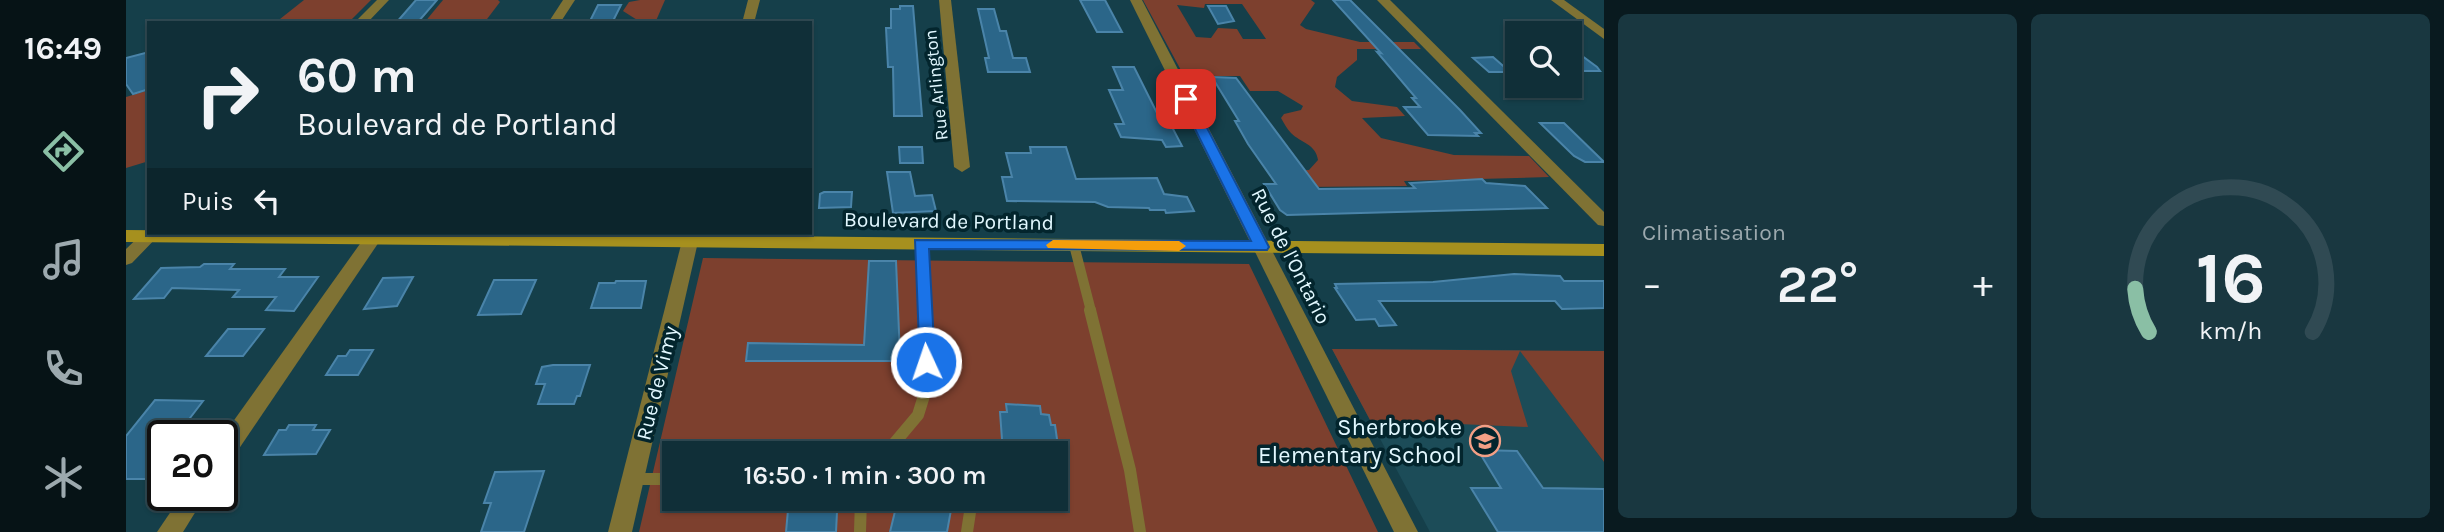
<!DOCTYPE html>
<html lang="fr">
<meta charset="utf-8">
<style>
body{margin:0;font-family:Karla,sans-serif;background:#193740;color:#f1f3f6;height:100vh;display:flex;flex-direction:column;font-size:26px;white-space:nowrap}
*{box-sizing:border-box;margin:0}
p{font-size:23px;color:#9ca9ae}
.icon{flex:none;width:38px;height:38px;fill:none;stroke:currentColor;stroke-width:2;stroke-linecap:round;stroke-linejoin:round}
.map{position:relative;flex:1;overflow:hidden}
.panel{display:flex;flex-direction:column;gap:14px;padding:14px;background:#091a1f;width:840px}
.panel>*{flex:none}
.top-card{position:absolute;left:21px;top:21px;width:665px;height:214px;border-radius:0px;box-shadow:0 2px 5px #0004,0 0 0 2px #304a53;background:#102f38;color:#f1f3f6;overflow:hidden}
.fabs{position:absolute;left:1379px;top:21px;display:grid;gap:14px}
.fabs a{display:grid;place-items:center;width:77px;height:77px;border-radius:0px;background:#102f38;box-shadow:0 2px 5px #0004,0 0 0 2px #304a53;font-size:35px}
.speed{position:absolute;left:21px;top:420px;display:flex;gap:14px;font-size:35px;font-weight:700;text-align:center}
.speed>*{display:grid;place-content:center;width:91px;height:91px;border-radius:50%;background:#102f38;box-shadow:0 2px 5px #0004,0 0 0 2px #304a53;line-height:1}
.speed .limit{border:4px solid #111;border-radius:10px;background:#fff;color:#111}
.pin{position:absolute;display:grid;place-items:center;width:60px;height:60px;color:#fff;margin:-30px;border-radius:14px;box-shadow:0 4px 10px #0006}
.me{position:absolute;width:77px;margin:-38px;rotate:357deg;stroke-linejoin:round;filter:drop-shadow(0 0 5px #0008)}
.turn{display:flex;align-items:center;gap:24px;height:147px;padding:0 35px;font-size:32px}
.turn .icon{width:91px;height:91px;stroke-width:2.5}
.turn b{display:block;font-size:49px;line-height:60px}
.then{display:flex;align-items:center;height:66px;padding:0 35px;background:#0003;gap:14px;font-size:26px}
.big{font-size:52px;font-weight:600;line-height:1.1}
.panel .tile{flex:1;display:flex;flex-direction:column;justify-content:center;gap:10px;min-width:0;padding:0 24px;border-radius:10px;background:#193740}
.panel .dial{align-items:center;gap:0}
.dial svg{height:182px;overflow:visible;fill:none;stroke:#304a53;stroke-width:7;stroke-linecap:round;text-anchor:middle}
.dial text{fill:#f1f3f6;stroke:none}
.heat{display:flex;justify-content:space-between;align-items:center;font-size:38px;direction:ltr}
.panel .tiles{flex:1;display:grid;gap:14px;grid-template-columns:repeat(2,1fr)}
.trip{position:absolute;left:536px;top:441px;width:406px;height:70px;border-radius:0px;background:#102f38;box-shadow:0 2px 5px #0004,0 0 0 2px #304a53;font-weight:600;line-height:70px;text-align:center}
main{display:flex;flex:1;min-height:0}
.dock{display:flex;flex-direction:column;width:126px;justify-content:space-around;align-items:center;background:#061316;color:#9ca9ae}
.dock .icon{width:49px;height:49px}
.dock .on{color:#8abfa5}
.dock b{font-size:32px;color:#f1f3f6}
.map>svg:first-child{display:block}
.built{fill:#1c4c58}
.green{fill:#7d402e;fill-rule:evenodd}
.building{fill:#2b6689;stroke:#4a84a9;stroke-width:2}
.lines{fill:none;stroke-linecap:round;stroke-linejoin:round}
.service-far1{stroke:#7f7234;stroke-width:10}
.service{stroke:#7f7234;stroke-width:12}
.minor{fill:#7f7234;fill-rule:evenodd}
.secondary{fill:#a6901e;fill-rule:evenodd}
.route{fill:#1a73e8;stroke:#114b97;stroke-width:2}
.slow{fill:#f59e0b}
.labels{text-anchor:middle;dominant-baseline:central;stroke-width:7;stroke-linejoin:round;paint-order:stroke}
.far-street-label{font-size:18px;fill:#e2f8ff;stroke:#03252d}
.street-label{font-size:21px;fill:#e2f8ff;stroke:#03252d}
.near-poi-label{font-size:24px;fill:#e2f8ff;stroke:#03252d;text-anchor:end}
</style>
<main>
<nav class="dock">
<b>16:49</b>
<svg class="icon on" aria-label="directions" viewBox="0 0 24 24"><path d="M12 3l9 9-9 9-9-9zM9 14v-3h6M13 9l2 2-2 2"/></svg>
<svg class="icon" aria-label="music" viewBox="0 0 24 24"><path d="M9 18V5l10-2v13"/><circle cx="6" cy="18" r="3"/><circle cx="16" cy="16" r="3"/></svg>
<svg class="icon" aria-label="phone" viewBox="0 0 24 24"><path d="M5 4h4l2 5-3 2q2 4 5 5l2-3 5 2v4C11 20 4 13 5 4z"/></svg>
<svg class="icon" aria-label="climate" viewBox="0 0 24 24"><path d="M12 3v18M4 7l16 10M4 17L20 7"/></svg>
</nav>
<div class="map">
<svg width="1478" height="532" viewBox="0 0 1478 532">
<rect width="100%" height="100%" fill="#153f4a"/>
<!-- built -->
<polygon class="built" points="1206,349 1394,350 1478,462 1478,532 1304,532"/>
<!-- green -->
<g class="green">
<polygon points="178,0 245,0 222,23 149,23"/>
<polygon points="317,0 372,0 374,2 358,23 298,23"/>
<polygon points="514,0 539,0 529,23 516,23 497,11 503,2"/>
<path d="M1017,0H1185L1189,3L1174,25L1180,29L1234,42H1288L1295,49H1231V60L1211,77L1209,87L1226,101L1271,107L1279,116L1236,118L1255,138L1328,155L1403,156L1423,177L1278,181L1281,186L1177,187L1166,171L1183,170L1192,160C1190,144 1175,143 1165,133C1161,129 1158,123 1155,118L1158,114L1175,110L1177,106L1152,91H1124L1114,76H1079L1081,84L1064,87ZM1079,4H1116L1140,39H1117L1111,29L1092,28L1085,38L1070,37L1051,5L1078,8Z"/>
<polygon points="23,90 23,161 0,168 0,97"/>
<path d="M577,258L1123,264L1252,532H513ZM548,453H929V499H548Z"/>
<polygon points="1206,349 1478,351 1478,462 1394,351 1385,371 1402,427 1244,420"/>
</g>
<!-- building -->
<g class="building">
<polygon points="290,0 311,0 292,22 270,23"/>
<polygon points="954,0 979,0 996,32 971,32"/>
<polygon points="1207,0 1224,0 1334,110 1355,133 1349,133 1352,136 1302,135 1278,107 1294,107 1286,98 1290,98 1251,52 1255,53"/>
<polygon points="472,5 495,5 486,23 463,23"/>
<polygon points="774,6 787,6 796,116 768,116 767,67 762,67 760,28 765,28 765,9 774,9"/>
<polygon points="1082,6 1100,6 1108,21 1092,24"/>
<polygon points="852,9 868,9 874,31 880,31 887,58 900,58 904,72 862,72 859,58 863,58"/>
<polygon points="1444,47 1471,67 1474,71 1444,71"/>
<polygon points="23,52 23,89 7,94 0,84 0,58"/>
<polygon points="1367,57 1384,72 1363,72 1347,58"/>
<polygon points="987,67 1008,67 1037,125 1045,125 1056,146 1040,147 1036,140 995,137 989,124 998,124 983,90 997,90"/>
<polygon points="1086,77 1110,78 1193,189 1289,188 1284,183 1356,179 1360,183 1399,186 1421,208 1161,215 1154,210 1138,184 1150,184 1122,144 1109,121 1113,121"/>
<polygon points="1414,123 1438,123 1478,162 1459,162 1448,156"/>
<polygon points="773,147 796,147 797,163 774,163"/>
<polygon points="904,147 940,147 950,179 1031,178 1038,194 1061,197 1068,211 1040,213 1039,210 1024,210 1023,208 982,207 969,202 881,201 876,177 886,177 880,153 905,153"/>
<polygon points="761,172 784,172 789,196 806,195 810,211 767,213"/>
<polygon points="698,192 726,192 725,207 693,208 694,194"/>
<polygon points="743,261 770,261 774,356 770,356 770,361 620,361 622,343 738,345"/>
<polygon points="78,264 108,264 104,269 159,269 153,277 192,277 168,311 140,310 150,297 107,297 113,290 46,288 38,298 8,299 35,268 74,267"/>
<polygon points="1388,274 1434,276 1438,281 1478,281 1478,308 1436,309 1429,301 1253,301 1270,325 1253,326 1249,319 1230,320 1209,288 1211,288 1209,284 1307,282"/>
<polygon points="287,277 271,306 238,309 257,278"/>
<polygon points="368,280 410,280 395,314 352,315"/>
<polygon points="490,281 520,281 515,308 465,308 473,283 489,283"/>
<polygon points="102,329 138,329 117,356 80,356"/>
<polygon points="224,350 247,350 232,375 200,375 212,356 220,356"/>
<polygon points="427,365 464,365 454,396 451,396 448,404 412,404 419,384 410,384 416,367"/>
<polygon points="29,400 77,401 54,431 37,431 37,466 28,479 0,479 0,436"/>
<polygon points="880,404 914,406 915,414 923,415 925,425 929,425 933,453 877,453 874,412 881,412"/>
<polygon points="163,425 190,425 187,430 204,430 190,454 138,455 153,430 160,430"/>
<polygon points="1352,450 1391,451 1417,488 1478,489 1478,532 1372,532 1345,488 1375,488"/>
<polygon points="418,471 398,532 355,532 365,503 358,503 369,472"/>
<polygon points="663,499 721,499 721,512 711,512 710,532 660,532"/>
<polygon points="772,499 827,499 821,532 764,532"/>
</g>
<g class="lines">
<!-- service-far1 -->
<g class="service-far1">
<polyline points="795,244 798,311"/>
<polyline points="948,245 965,311"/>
</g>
<!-- service -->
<g class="service">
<polyline points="964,310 1004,470 1014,532"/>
<polyline points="760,453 792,415 801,386 798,310"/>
<polyline points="508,479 548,479"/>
<polyline points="734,532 735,499"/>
<polyline points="841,532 846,499"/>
</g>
<!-- minor -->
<g class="minor">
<polygon points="251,0 263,0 241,23 228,23"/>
<polygon points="437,0 449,0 434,23 422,23"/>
<polygon points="622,0 634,0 628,23 616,23"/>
<polygon points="813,0 825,0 844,167 836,172 828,167"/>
<polygon points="1004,0 1016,0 1292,532 1268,532"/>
<polygon points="1251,0 1264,0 1478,212 1478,226 1472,225"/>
<polygon points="1425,0 1438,0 1478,29 1478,39"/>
<polygon points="21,229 23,233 35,233 6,263 0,265 0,249"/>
<polygon points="248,233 255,238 253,242 104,462 96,464 96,437 241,234"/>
<polygon points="558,233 574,233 506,532 482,532"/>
<polygon points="56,495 80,495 57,532 31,532"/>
</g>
<!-- secondary -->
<polygon class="secondary" points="0,230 1478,244 1478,256 0,242"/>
</g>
<!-- route -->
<polygon class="route" points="1060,95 1066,99 1143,247 1141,250 803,249 809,362 807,367 794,367 789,240 1125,241 1054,99"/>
<!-- slow -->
<polygon class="slow" points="927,240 1053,241 1060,246 1053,251 922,248 920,245"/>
<!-- icons -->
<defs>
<g id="school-ring" transform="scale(1.575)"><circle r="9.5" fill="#03252d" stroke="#f39f85" stroke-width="1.5"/><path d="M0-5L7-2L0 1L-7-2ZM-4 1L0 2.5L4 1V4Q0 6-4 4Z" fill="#f39f85"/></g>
</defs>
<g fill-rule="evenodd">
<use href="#school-ring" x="1359" y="441"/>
</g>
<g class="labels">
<!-- far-street labels -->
<g class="far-street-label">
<text transform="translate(810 85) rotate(-96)">Rue Arlington</text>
</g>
<!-- street labels -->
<g class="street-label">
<text transform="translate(823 221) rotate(1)">Boulevard de Portland</text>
<text transform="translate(1165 256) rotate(63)">Rue de l'Ontario</text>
<text transform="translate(531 383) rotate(-76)">Rue de Vimy</text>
</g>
<!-- near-poi labels -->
<g class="near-poi-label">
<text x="1336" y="427">Sherbrooke<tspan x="1336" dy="28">Elementary School</tspan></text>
</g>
</g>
</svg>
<div class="fabs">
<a><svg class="icon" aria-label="search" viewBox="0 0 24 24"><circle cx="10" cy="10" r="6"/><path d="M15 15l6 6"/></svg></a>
</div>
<div class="speed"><div class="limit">20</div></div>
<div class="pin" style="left:1060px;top:99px;background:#d93025"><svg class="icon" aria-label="arrive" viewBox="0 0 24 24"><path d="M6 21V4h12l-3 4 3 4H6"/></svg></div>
<svg class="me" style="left:800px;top:362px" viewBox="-20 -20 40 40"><circle r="17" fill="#1a73e8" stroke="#fff" stroke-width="3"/><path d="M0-11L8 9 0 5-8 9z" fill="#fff"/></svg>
<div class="trip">16:50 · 1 min · 300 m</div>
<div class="top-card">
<div class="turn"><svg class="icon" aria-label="right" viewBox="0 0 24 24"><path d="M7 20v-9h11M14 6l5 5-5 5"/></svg><div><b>60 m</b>Boulevard de Portland</div></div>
<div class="then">Puis<svg class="icon" aria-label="left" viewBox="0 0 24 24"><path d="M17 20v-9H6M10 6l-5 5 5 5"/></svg></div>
</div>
</div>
<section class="panel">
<div class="tiles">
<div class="tile"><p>Climatisation</p>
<div class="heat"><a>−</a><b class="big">22°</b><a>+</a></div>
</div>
<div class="tile dial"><svg viewBox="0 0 100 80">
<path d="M14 69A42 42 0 1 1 86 69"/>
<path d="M14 69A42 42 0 0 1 8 50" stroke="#8abfa5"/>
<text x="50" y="56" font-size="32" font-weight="700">16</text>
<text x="50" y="72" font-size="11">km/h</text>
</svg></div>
</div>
</section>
</main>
